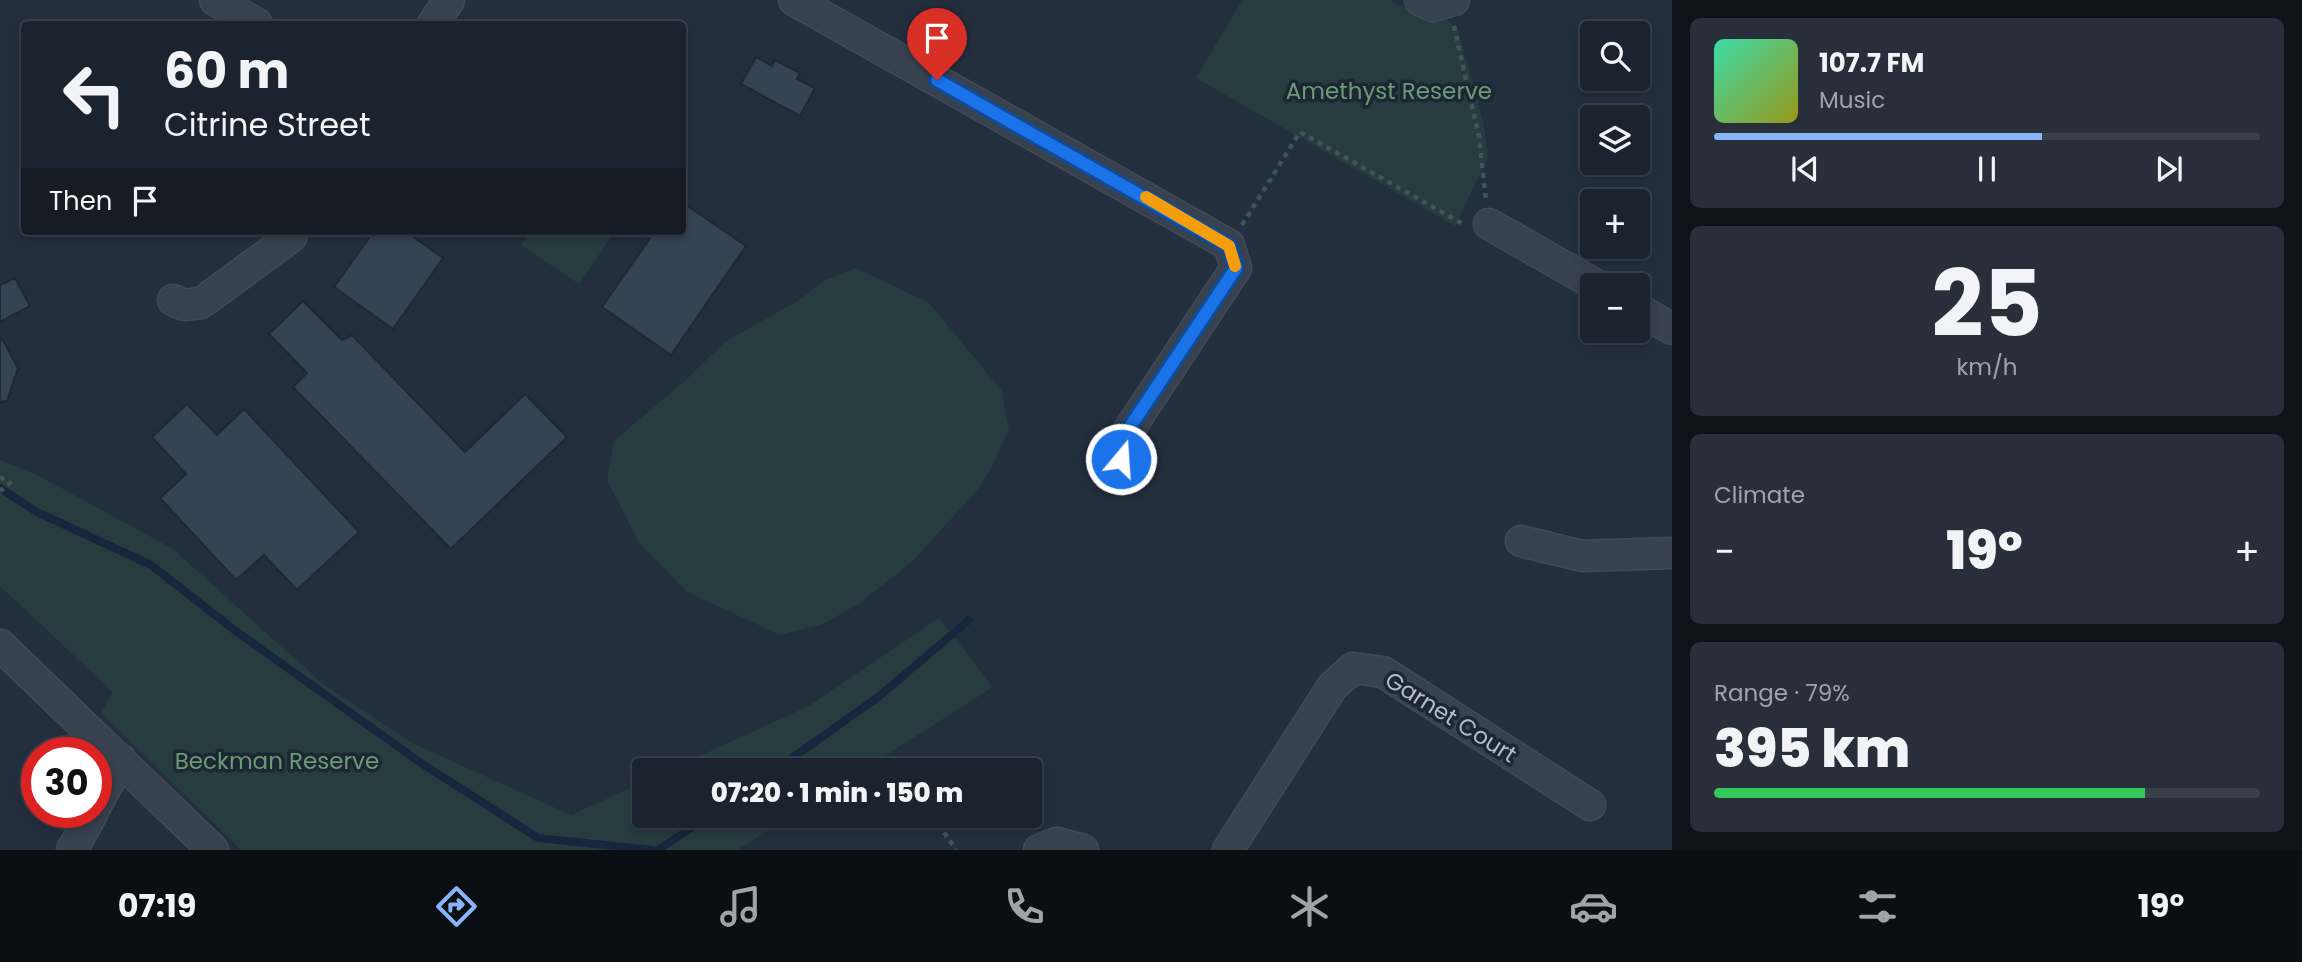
<!DOCTYPE html>
<meta charset="utf-8">
<style>
body{margin:0;font-family:Poppins,sans-serif;background:#282f3a;color:#f1f3f6;height:100vh;display:flex;flex-direction:column;font-size:26px;white-space:nowrap}
*{box-sizing:border-box;margin:0}
p{font-size:23px;color:#a0a4aa}
.icon{flex:none;width:38px;height:38px;fill:none;stroke:currentColor;stroke-width:2;stroke-linecap:round;stroke-linejoin:round}
.map{position:relative;flex:1;overflow:hidden}
.details{display:flex;flex-direction:column;gap:18px;padding:18px;background:#0f1319;width:630px}
.details>*{flex:none}
.top-card{position:absolute;left:21px;top:21px;width:665px;height:214px;border-radius:7px;box-shadow:0 4px 10px #0003,0 0 0 2px #39404a;background:#1b232e;color:#f1f3f6;overflow:hidden}
.buttons{position:absolute;left:1580px;top:21px;display:grid;gap:14px}
.buttons a{display:grid;place-items:center;width:70px;height:70px;border-radius:7px;background:#1b232e;box-shadow:0 4px 10px #0003,0 0 0 2px #39404a;font-size:35px}
.speed{position:absolute;left:21px;top:737px;display:flex;gap:14px;font-size:35px;font-weight:700;text-align:center}
.speed>*{display:grid;place-content:center;width:91px;height:91px;border-radius:50%;background:#1b232e;box-shadow:0 4px 10px #0003,0 0 0 2px #39404a;line-height:1}
.speed .limit{border:10px solid #d22;background:#fff;color:#111}
.pin{position:absolute;display:grid;place-items:center;width:60px;height:60px;color:#fff;margin:-72px -30px;border-radius:50% 50% 50% 0;rotate:-45deg;box-shadow:0 0 7px #0007}
.pin .icon{rotate:45deg}
.me{position:absolute;width:77px;margin:-38px;rotate:18deg;stroke-linejoin:round;filter:drop-shadow(0 0 5px #0008)}
.turn{display:flex;align-items:center;gap:24px;height:147px;padding:0 28px;font-size:32px}
.turn .icon{width:91px;height:91px;stroke-width:2.5}
.turn b{display:block;font-size:49px;line-height:60px}
.then{display:flex;align-items:center;height:66px;padding:0 28px;background:#0003;gap:14px;font-size:26px}
.big{font-size:52px;font-weight:800;line-height:1.1}
.details .tile{flex:1;display:flex;flex-direction:column;justify-content:center;gap:10px;min-width:0;padding:0 24px;border-radius:10px;background:#282f3a}
.details .dial{align-items:center;gap:0}
.dial b{font-size:91px;line-height:1}
.song{display:flex;align-items:center;gap:21px}
.cover{width:84px;height:84px;border-radius:10px;background:linear-gradient(135deg,hsl(160 70% 55%),hsl(60 70% 35%))}
.played{height:7px;border-radius:4px;background:linear-gradient(90deg,#8ab4f8 60%,#39404a 60%)}
.keys{display:flex;justify-content:space-around;direction:ltr}
.heat{display:flex;justify-content:space-between;align-items:center;font-size:38px;direction:ltr}
.charge{height:10px;border-radius:5px;background:linear-gradient(90deg,#34c759 79%,#39404a 0)}
.trip{position:absolute;left:632px;top:758px;width:410px;height:70px;border-radius:7px;background:#1b232e;box-shadow:0 4px 10px #0003,0 0 0 2px #39404a;font-weight:800;line-height:70px;text-align:center}
.tab-bar{display:flex;height:112px;justify-content:space-around;align-items:center;background:#0b0e12;color:#a0a4aa}
.tab-bar .icon{width:49px;height:49px}
.tab-bar .active{color:#8ab4f8}
.tab-bar b{font-size:32px;color:#f1f3f6}
main{display:flex;flex:1;min-height:0}
.map>svg:first-child{display:block}
.green{fill:#263c3f}
.lines{fill:none;stroke-linecap:round;stroke-linejoin:round}
.stream{stroke:#17263c;stroke-width:8}
.building{fill:#364354;stroke:#1f2835;stroke-width:2}
.minor-casing{stroke:#414a57;stroke-width:33}
.path{stroke:#3f5557;stroke-width:4.5;stroke-dasharray:5 5;stroke-linecap:butt}
.minor{stroke:#38414e;stroke-width:30}
.route-casing{stroke:#114b97;stroke-width:18}
.route{stroke:#1a73e8;stroke-width:12}
.slow{stroke:#f59e0b;stroke-width:12}
.labels{text-anchor:middle;dominant-baseline:central;stroke-width:7;stroke-linejoin:round;paint-order:stroke}
.park-label{font-size:23px;fill:#6b9a76;stroke:#1d2633}
.street-label{font-size:23px;fill:#b4bcc9;stroke:#1d2633}
</style>
<main>
<div class="map">
<svg width="1672" height="850" viewBox="0 0 1672 850">
<rect width="100%" height="100%" fill="#242f3e"/>
<!-- green -->
<g class="green">
<polygon points="1242,0 1390,0 1413,12 1433,6 1458,30 1483,120 1488,157 1455,226 1196,78"/>
<polygon points="531,231 615,231 579,284 521,245"/>
<polygon points="856,268 929,303 1002,391 1009,429 992,467 978,489 913,561 860,603 823,624 780,635 687,592 639,543 607,480 614,441 687,379 725,342 799,300 825,280"/>
<polygon points="0,460 39,476 173,549 323,684 412,743 571,815 644,782 644,816 791,816 737,850 241,850 101,713 113,692 0,586"/>
<polygon points="939,618 993,687 863,770 669,770 809,706"/>
</g>
<g class="lines">
<!-- stream -->
<g class="stream">
<polyline points="0,488 37,512 151,565 237,632 421,763 538,838 652,850"/>
<polyline points="775,770 877,698 969,620"/>
<polyline points="658,850 709,816"/>
</g>
</g>
<!-- building -->
<g class="building">
<polygon points="756,57 772,66 775,60 800,73 797,79 815,88 800,116 741,84"/>
<polygon points="682,202 746,246 671,355 602,307 655,231 682,231"/>
<polygon points="374,231 405,231 443,258 393,329 334,287"/>
<polygon points="15,278 30,306 0,322 0,285"/>
<polygon points="303,301 342,340 352,335 465,452 525,394 567,437 451,549 293,387 307,373 269,334"/>
<polygon points="0,335 18,368 7,401 0,402"/>
<polygon points="187,404 217,435 244,409 359,532 297,590 264,555 236,580 160,498 186,474 152,437"/>
</g>
<g class="lines">
<!-- minor casing -->
<g class="minor-casing">
<g id="minor">
<polyline points="215,0 257,24"/>
<polyline points="794,0 1229,245 1236,268 1121,442 1120,475"/>
<polyline points="1420,0 1433,6 1454,0"/>
<polyline points="433,24 449,0"/>
<polyline points="1489,224 1596,285"/>
<polyline points="173,300 184,305 201,303 291,237"/>
<polyline points="1638,309 1672,329"/>
<polyline points="1521,541 1582,556 1672,553"/>
<polyline points="0,645 213,850"/>
<polyline points="96,805 121,760"/>
<polyline points="72,850 93,812"/>
<polyline points="1039,850 1057,843 1083,850"/>
<polyline points="1228,850 1332,687 1353,668 1383,672 1590,805"/>
</g>
</g>
<!-- path -->
<g class="path">
<polyline points="1454,26 1479,137 1486,200"/>
<polyline points="1242,225 1300,132 1463,224"/>
<polyline points="0,477 10,483 0,491"/>
<polyline points="896,761 902,770"/>
<polyline points="933,816 956,850"/>
</g>
<!-- minor -->
<use href="#minor" class="minor"/>
</g>
<g class="lines">
<!-- route casing -->
<g class="route-casing">
<polyline id="route" points="937,80 1229,246 1236,268 1132,424 1121,442 1121,459"/>
</g>
<!-- route -->
<use href="#route" class="route"/>
<!-- slow -->
<polyline class="slow" points="1146,197 1229,246 1235,266"/>
</g>
<g class="labels">
<!-- park labels -->
<g class="park-label">
<text x="1389" y="91">Amethyst Reserve</text>
<text x="277" y="761">Beckman Reserve</text>
</g>
<!-- street labels -->
<g class="street-label">
<text transform="translate(1451 717) rotate(32)">Garnet Court</text>
</g>
</g>
</svg>
<div class="buttons">
<a><svg class="icon" aria-label="search" viewBox="0 0 24 24"><circle cx="10" cy="10" r="6"/><path d="M15 15l6 6"/></svg></a>
<a><svg class="icon" aria-label="layers" viewBox="0 0 24 24"><path d="M12 4l9 5-9 5-9-5zM3 14l9 5 9-5"/></svg></a>
<a>+</a>
<a>−</a>
</div>
<div class="speed"><div class="limit">30</div></div>
<div class="pin" style="left:937px;top:80px;background:#d93025"><svg class="icon" aria-label="arrive" viewBox="0 0 24 24"><path d="M6 21V4h12l-3 4 3 4H6"/></svg></div>
<svg class="me" style="left:1121px;top:459px" viewBox="-20 -20 40 40"><circle r="17" fill="#1a73e8" stroke="#fff" stroke-width="3"/><path d="M0-11L8 9 0 5-8 9z" fill="#fff"/></svg>
<div class="trip">07:20 · 1 min · 150 m</div>
<div class="top-card">
<div class="turn"><svg class="icon" aria-label="left" viewBox="0 0 24 24"><path d="M17 20v-9H6M10 6l-5 5 5 5"/></svg><div><b>60 m</b>Citrine Street</div></div>
<div class="then">Then<svg class="icon" aria-label="arrive" viewBox="0 0 24 24"><path d="M6 21V4h12l-3 4 3 4H6"/></svg></div>
</div>
</div>
<section class="details">
<div class="tile">
<div class="song"><i class="cover"></i><div><b>107.7 FM</b><p>Music</p></div></div>
<div class="played"></div>
<div class="keys"><svg class="icon" aria-label="previous" viewBox="0 0 24 24"><path d="M18 5L8 12l10 7zM5 5v14"/></svg><svg class="icon" aria-label="pause" viewBox="0 0 24 24"><path d="M8 5v14M16 5v14"/></svg><svg class="icon" aria-label="next" viewBox="0 0 24 24"><path d="M6 5l10 7-10 7zM19 5v14"/></svg></div>
</div>
<div class="tile dial"><b>25</b><p>km/h</p></div>
<div class="tile"><p>Climate</p>
<div class="heat"><a>−</a><b class="big">19°</b><a>+</a></div>
</div>
<div class="tile"><p>Range · 79%</p><b class="big">395 km</b><div class="charge"></div></div>
</section>
</main>
<nav class="tab-bar">
<b>07:19</b>
<svg class="icon active" aria-label="directions" viewBox="0 0 24 24"><path d="M12 3l9 9-9 9-9-9zM9 14v-3h6M13 9l2 2-2 2"/></svg>
<svg class="icon" aria-label="music" viewBox="0 0 24 24"><path d="M9 18V5l10-2v13"/><circle cx="6" cy="18" r="3"/><circle cx="16" cy="16" r="3"/></svg>
<svg class="icon" aria-label="phone" viewBox="0 0 24 24"><path d="M5 4h4l2 5-3 2q2 4 5 5l2-3 5 2v4C11 20 4 13 5 4z"/></svg>
<svg class="icon" aria-label="climate" viewBox="0 0 24 24"><path d="M12 3v18M4 7l16 10M4 17L20 7"/></svg>
<svg class="icon" aria-label="car" viewBox="0 0 24 24"><path d="M5 17H2v-5l4-1 3-4h7l3 4 3 1v5h-3M9 17h6M6 11h13"/><circle cx="7" cy="17" r="2"/><circle cx="17" cy="17" r="2"/></svg>
<svg class="icon" aria-label="filters" viewBox="0 0 24 24"><path d="M4 7h16M4 17h16"/><circle cx="9" cy="7" r="2"/><circle cx="15" cy="17" r="2"/></svg>
<b>19°</b>
</nav>
